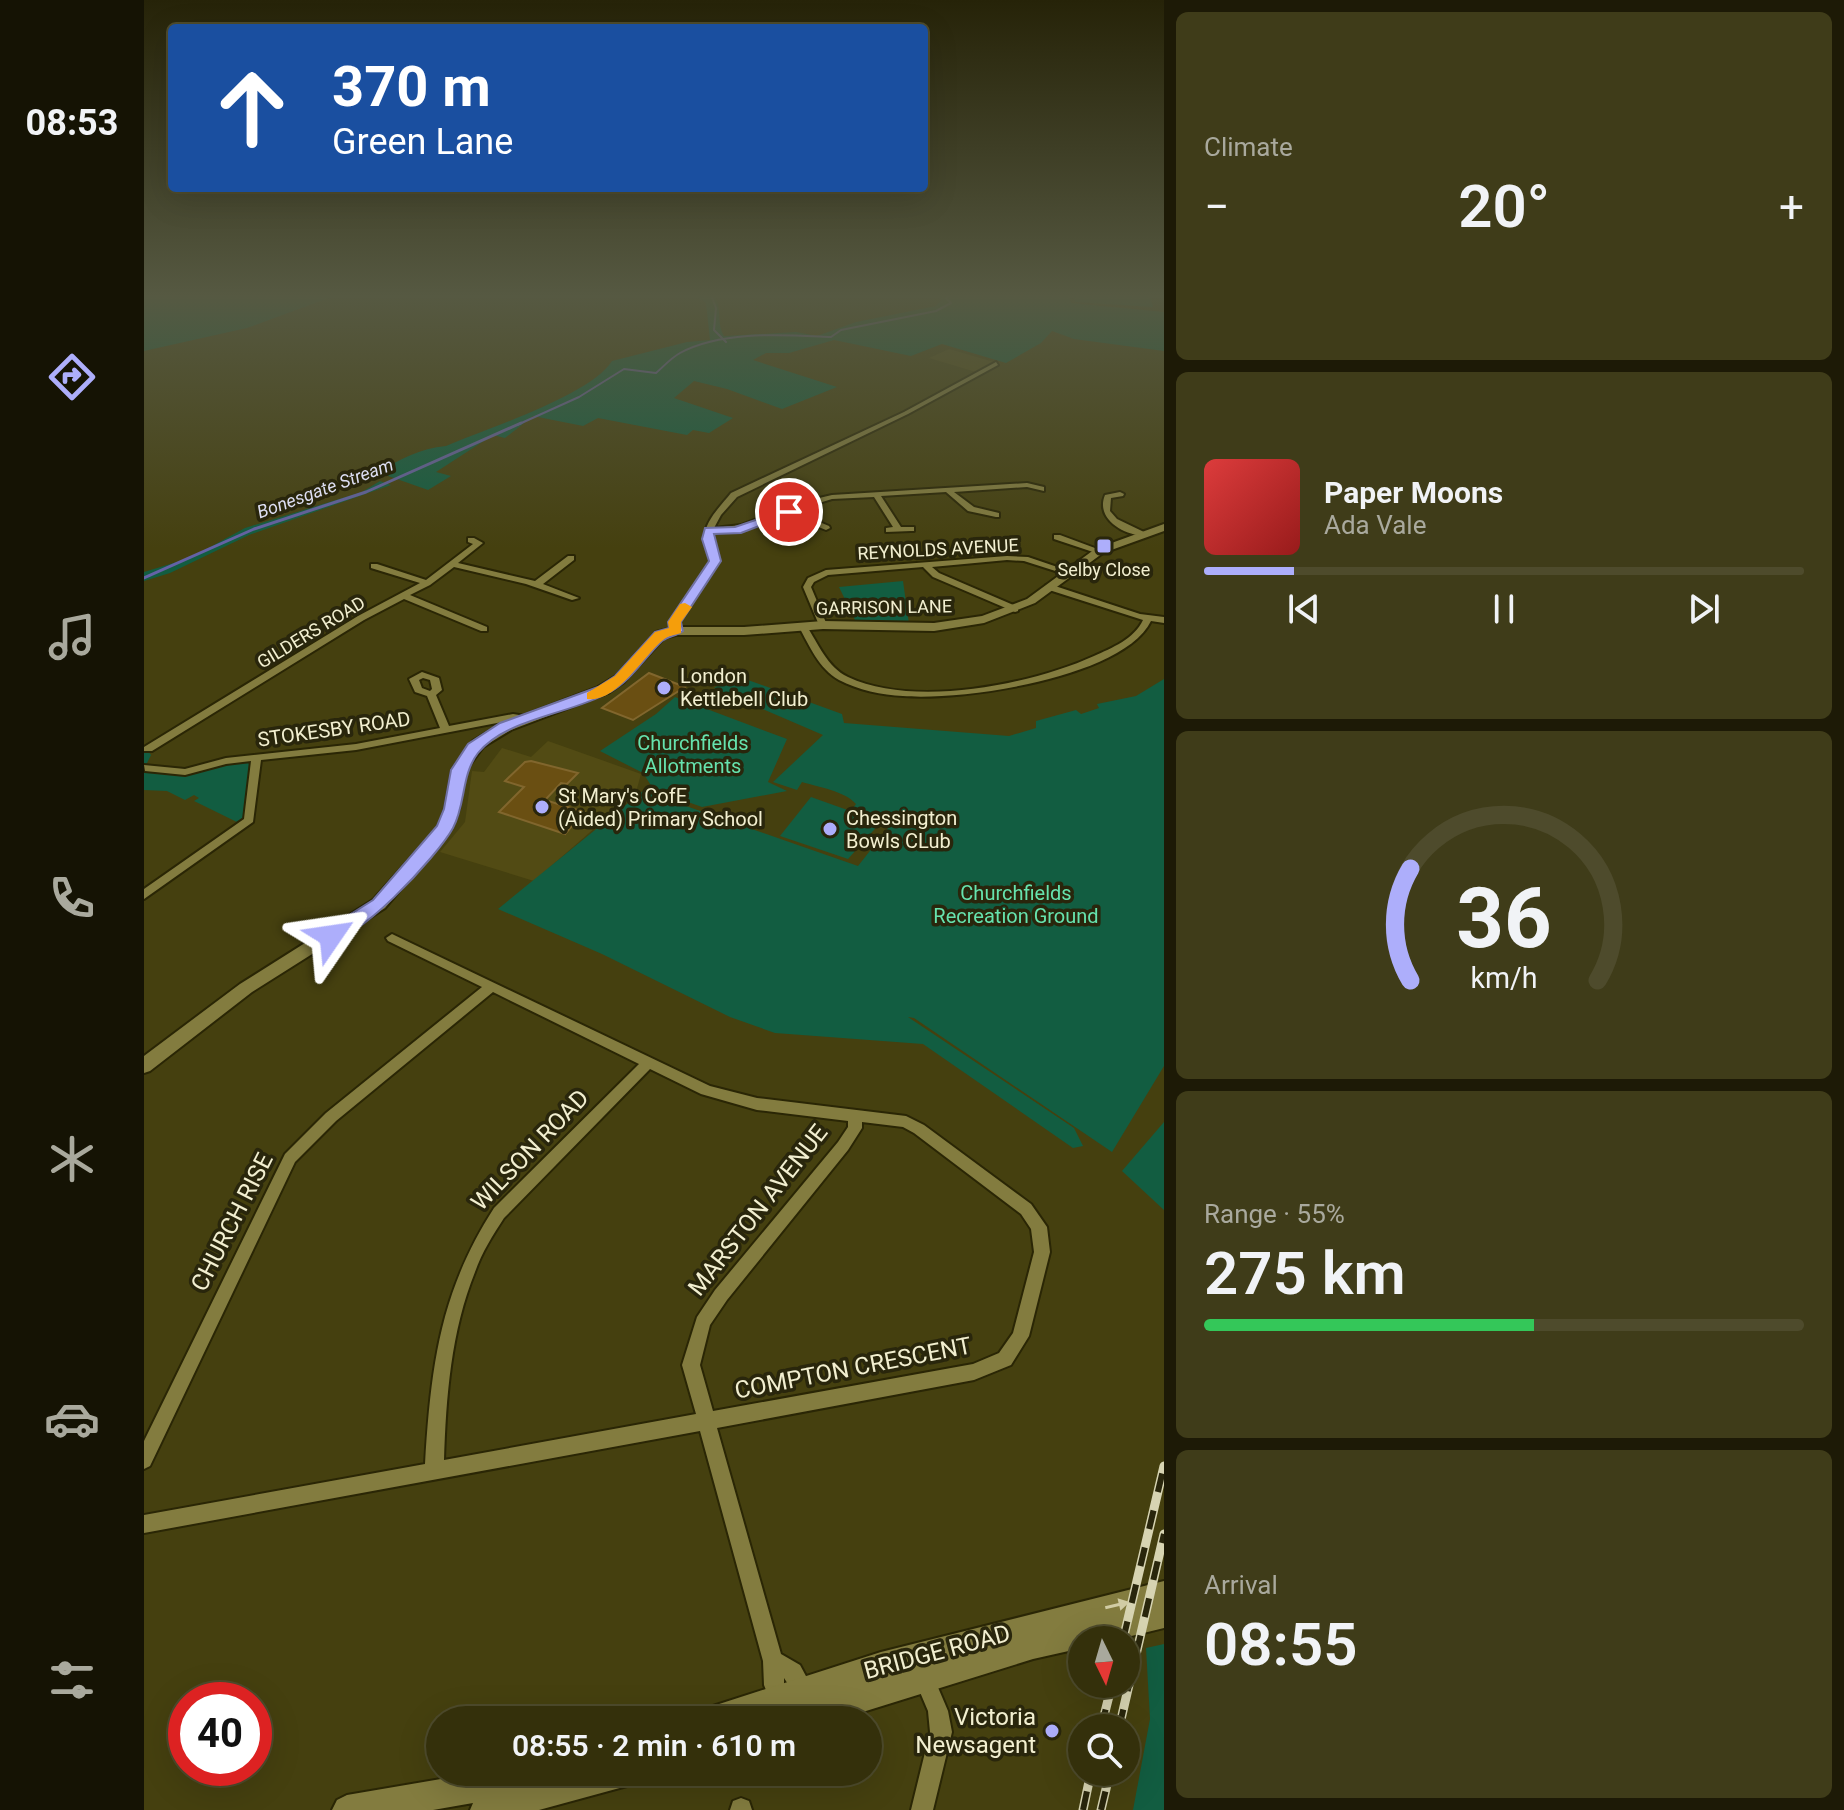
<!DOCTYPE html>
<meta charset="utf-8">
<style>
body{margin:0;font-family:Roboto,sans-serif;background:#3f3c19;color:#f1f3f6;height:100vh;display:flex;flex-direction:column;font-size:30px;white-space:nowrap}
*{box-sizing:border-box;margin:0}
p{font-size:26px;color:#a9a99d}
.icon{flex:none;width:44px;height:44px;fill:none;stroke:currentColor;stroke-width:2;stroke-linecap:round;stroke-linejoin:round}
.map{position:relative;flex:1;overflow:hidden}
.details{display:flex;flex-direction:column;gap:12px;padding:12px;background:#1d1a06;width:680px}
.details>*{flex:none}
.guide{position:absolute;left:24px;top:24px;width:760px;height:168px;border-radius:8px;box-shadow:0 8px 32px #0002,0 0 0 2px #4e4b2c;background:#1a4fa0;color:#fff;overflow:hidden}
.needle{width:52px;rotate:175deg}
.tools{position:absolute;left:924px;top:1626px;display:grid;gap:16px}
.tools a{display:grid;place-items:center;width:72px;height:72px;border-radius:50%;background:#34300b;box-shadow:0 8px 32px #0002,0 0 0 2px #4e4b2c;font-size:40px}
.speed{position:absolute;left:24px;top:1682px;display:flex;gap:16px;font-size:40px;font-weight:700;text-align:center}
.speed>*{display:grid;place-content:center;width:104px;height:104px;border-radius:50%;background:#34300b;box-shadow:0 8px 32px #0002,0 0 0 2px #4e4b2c;line-height:1}
.speed .limit{border:12px solid #d22;background:#fff;color:#111}
.pin{position:absolute;display:grid;place-items:center;width:68px;height:68px;color:#fff;margin:-34px;border:4px solid #fff;border-radius:50%;box-shadow:0 2px 8px #0007}
.me{position:absolute;width:88px;margin:-44px;rotate:58deg;stroke-linejoin:round;filter:drop-shadow(0 0 6px #0008)}
.turn{display:flex;align-items:center;gap:28px;height:168px;padding:0 32px;font-size:36px}
.turn .icon{width:104px;height:104px;stroke-width:2.5}
.turn b{display:block;font-size:56px;line-height:68px}
.big{font-size:60px;font-weight:600;line-height:1.1}
.details .tile{flex:1;display:flex;flex-direction:column;justify-content:center;gap:12px;min-width:0;padding:0 28px;border-radius:12px;background:#3f3c19}
.details .dial{align-items:center;gap:0}
.dial svg{height:208px;overflow:visible;fill:none;stroke:#4e4b2c;stroke-width:7;stroke-linecap:round;text-anchor:middle}
.dial text{fill:#f1f3f6;stroke:none}
.song{display:flex;align-items:center;gap:24px}
.cover{width:96px;height:96px;border-radius:12px;background:linear-gradient(135deg,hsl(0 70% 55%),hsl(0 70% 35%))}
.played{height:8px;border-radius:4px;background:linear-gradient(90deg,#adaefb 15%,#4e4b2c 15%)}
.keys{display:flex;justify-content:space-around;direction:ltr}
.heat{display:flex;justify-content:space-between;align-items:center;font-size:44px;direction:ltr}
.charge{height:12px;border-radius:6px;background:linear-gradient(90deg,#34c759 55%,#4e4b2c 0)}
.trip{position:absolute;left:282px;top:1706px;width:456px;height:80px;border-radius:40px;background:#34300b;box-shadow:0 8px 32px #0002,0 0 0 2px #4e4b2c;font-weight:600;line-height:80px;text-align:center}
main{display:flex;flex:1;min-height:0}
.tab-bar{display:flex;flex-direction:column;width:144px;justify-content:space-around;align-items:center;background:#151304;color:#a9a99d}
.tab-bar .icon{width:56px;height:56px}
.tab-bar .current{color:#adaefb}
.tab-bar b{font-size:36px;color:#f1f3f6}
.map>svg:first-child{display:block}
.built{fill:#524b14}
.green{fill:#125d41}
.lines{fill:none;stroke-linecap:round;stroke-linejoin:round}
.stream-far1{stroke:#6462a6;stroke-width:2}
.stream{stroke:#6462a6;stroke-width:3}
.building{fill:#6a4f12;stroke:#81662d;stroke-width:2}
.minor-casing{stroke:#2a2605;stroke-width:4}
.tertiary-casing{stroke:#2a2605;stroke-width:4}
.minor{fill:#837c3f;fill-rule:evenodd}
.tertiary{fill:#837c3f;fill-rule:evenodd}
.rail-casing{stroke:#d7d4b2;stroke-width:9}
.rail{stroke:#29260c;stroke-width:6;stroke-dasharray:19;stroke-linecap:butt}
.oneway{fill:#d1cca4}
.route{fill:#adaefb;stroke:#7071a3;stroke-width:2}
.slow{fill:#f59e0b}
.poi-dot{fill:#adaefb;stroke:#29260c;stroke-width:3}
.labels{text-anchor:middle;dominant-baseline:central;stroke-width:7;stroke-linejoin:round;paint-order:stroke}
.far-water-label{font-size:18px;font-style:italic;fill:#dddef2;stroke:#29260c}
.far-street-label{font-size:18px;fill:#f2efd0;stroke:#29260c}
.far-poi-label{font-size:18px;fill:#f2efd0;stroke:#29260c}
.poi-label{font-size:20px;fill:#f2efd0;stroke:#29260c;text-anchor:start}
.street-label{font-size:20px;fill:#f2efd0;stroke:#29260c}
.park-label{font-size:20px;fill:#66e3ae;stroke:#29260c}
.near-street-label{font-size:24px;fill:#f2efd0;stroke:#29260c}
.near-poi-label{font-size:24px;fill:#f2efd0;stroke:#29260c;text-anchor:end}
</style>
<main>
<nav class="tab-bar">
<b>08:53</b>
<svg class="icon current" aria-label="directions" viewBox="0 0 24 24"><path d="M12 3l9 9-9 9-9-9zM9 14v-3h6M13 9l2 2-2 2"/></svg>
<svg class="icon" aria-label="music" viewBox="0 0 24 24"><path d="M9 18V5l10-2v13"/><circle cx="6" cy="18" r="3"/><circle cx="16" cy="16" r="3"/></svg>
<svg class="icon" aria-label="phone" viewBox="0 0 24 24"><path d="M5 4h4l2 5-3 2q2 4 5 5l2-3 5 2v4C11 20 4 13 5 4z"/></svg>
<svg class="icon" aria-label="climate" viewBox="0 0 24 24"><path d="M12 3v18M4 7l16 10M4 17L20 7"/></svg>
<svg class="icon" aria-label="car" viewBox="0 0 24 24"><path d="M5 17H2v-5l4-1 3-4h7l3 4 3 1v5h-3M9 17h6M6 11h13"/><circle cx="7" cy="17" r="2"/><circle cx="17" cy="17" r="2"/></svg>
<svg class="icon" aria-label="filters" viewBox="0 0 24 24"><path d="M4 7h16M4 17h16"/><circle cx="9" cy="7" r="2"/><circle cx="15" cy="17" r="2"/></svg>
</nav>
<div class="map">
<svg width="1020" height="1810" viewBox="0 0 1020 1810">
<rect width="100%" height="100%" fill="#45400f"/>
<!-- built -->
<g class="built">
<polygon points="805,349 850,362 832,372 785,358"/>
<polygon points="404,741 497,774 492,792 390,881 296,852 321,822 328,771 340,772 358,748 387,757"/>
</g>
<!-- green -->
<g class="green">
<polygon points="0,295 193,295 103,328 0,351"/>
<path d="M556,295H570C579,310 572,323 580,336L652,332L673,336L712,322L792,306L797,300L796,295H926L927,303L1020,312V351L930,339L908,331L897,343L862,363L798,344L767,356L690,340L645,353H622L609,360L693,387L638,409L583,389L550,381L530,398L589,418L565,433L549,430L543,435L454,418L439,426L389,416L361,438L349,435L292,472L307,476L284,490L233,472C256,460 276,448 302,446C342,429 447,395 468,361L543,342L566,340L562,303L553,297Z"/>
<polygon points="930,295 1006,295 1009,307 931,302"/>
<polygon points="236,481 247,485 105,535 26,573 0,581 0,572 46,558 101,528 218,492"/>
<polygon points="759,581 765,624 711,620 695,587"/>
<path d="M590,675L698,714L700,723L865,736L892,728V721L932,710L937,714L955,708L953,704L992,696L1020,679V1066L968,1152L770,1018L764,1017L930,1128L939,1146L929,1148L779,1044L631,1033L586,1017L458,954L354,909L499,791L714,866L748,823L709,808L712,804C701,791 674,787 658,782L653,790L629,782L679,735L570,688Z"/>
<polygon points="531,697 643,739 624,782 643,791 558,807 510,790 499,773 456,751 512,714"/>
<polygon points="0,746 7,755 1,767 28,772 112,759 99,825 50,801 55,798 50,795 41,800 23,791 0,790"/>
<polygon points="667,797 737,822 704,859 636,836"/>
<polygon points="1020,1122 1020,1210 978,1171"/>
<polygon points="1020,1644 1020,1810 989,1810 1006,1719 1002,1648"/>
</g>
<g class="lines">
<!-- stream-far1 -->
<g class="stream-far1">
<polyline points="567,295 572,308 570,330 582,342"/>
<path d="M373,425L435,397L480,369L512,373C520,366 527,358 536,353C579,330 640,335 687,337L697,330L792,311L807,303L802,298L807,295"/>
</g>
<!-- stream -->
<polyline class="stream" points="0,578 110,529 222,492 377,423"/>
</g>
<!-- building -->
<g class="building">
<polygon points="505,673 541,687 489,720 458,708"/>
<polygon points="387,761 434,773 423,784 417,783 401,800 440,812 421,834 355,812 380,787 361,781 381,762"/>
</g>
<g class="lines">
<!-- minor casing -->
<g class="minor-casing">
<g id="minor">
<path d="M852,362L854,365L764,414L593,497L577,515L570,528L597,525L654,503L688,495L883,483L900,487V491L883,487L810,492L830,507L855,513V517H852L824,511L802,492L737,496L757,527H770V531H767L742,532V528L749,527L730,497L688,499L649,511L685,526L686,528L682,530L642,514L601,529L569,533L568,539L575,561L535,622L536,631L532,634L529,633L527,622L567,561C565,555 562,547 561,541C558,523 577,506 587,493L760,412Z"/>
<path d="M976,492L980,494L979,496L967,498L966,511L973,519L1000,532V536C980,535 951,519 961,495Z"/>
<polygon points="910,535 916,535 959,551 952,553 910,539"/>
<polygon points="324,538 330,538 339,543 314,563 391,581 424,556 430,556 430,560 399,584 435,598 428,600 382,584 310,567 286,585 266,595 343,627 343,631 337,631 260,599 220,620 8,751 0,751 0,747 214,616 276,583 227,568 227,564 233,564 282,580 329,544 324,542"/>
<polygon points="863,556 884,557 928,572 924,575 880,561 863,560 788,567 795,573 874,607 874,611 871,612 789,577 779,567 684,575 670,582 667,587 683,625 679,628 675,625 659,587 664,578 682,570"/>
<path d="M902,585H908L996,614L1020,617V623L1007,621C979,678 817,701 759,696C738,695 714,690 695,680C675,669 665,645 655,627L659,624L662,625C674,643 683,667 704,677C770,708 886,685 950,656C968,648 990,639 999,620L902,589Z"/>
<path d="M278,672L295,678L298,690L292,695L305,726L369,714L388,717L389,719L384,722L369,720L212,750L117,760L109,822L0,899V889L100,819L107,761L82,764L41,775L1,771L0,765L41,769L82,758L212,744L296,728L283,696L271,692L265,679ZM279,678L286,680L288,689L286,691L278,688L275,680Z"/>
<path d="M248,934L566,1086L613,1098L762,1116L780,1125L887,1204L903,1227L906,1252L885,1336L867,1365L830,1380L573,1428L637,1654L656,1665L670,1691L667,1698L660,1701L653,1698L640,1678V1685L646,1701L643,1708L636,1711L629,1708L620,1685L619,1661L556,1431L0,1533V1515L281,1464C287,1366 296,1292 350,1208L495,1064L349,992L192,1121L151,1162L6,1466L0,1469V1441L141,1154L182,1113L338,987L244,941L242,938ZM506,1069L557,1094L613,1110L704,1121V1127L694,1142L571,1290L553,1317L538,1365L552,1414L300,1460C302,1397 307,1331 331,1272C338,1252 349,1235 360,1218ZM718,1122L759,1127L770,1133L877,1214L887,1229L890,1252L869,1333L855,1353L829,1364L569,1411L556,1365L566,1325L583,1300L704,1150L718,1128Z"/>
<polygon points="780,1668 787,1671 804,1711 808,1732 789,1810 767,1810 786,1732 784,1711 770,1678 773,1671"/>
<polygon points="597,1798 605,1801 608,1810 586,1810 589,1801"/>
</g>
</g>
<!-- tertiary casing -->
<g class="tertiary-casing">
<g id="tertiary">
<polygon points="1020,524 1020,531 959,553 891,603 840,623 790,631 679,629 600,635 532,635 520,638 480,682 464,693 367,730 339,747 322,770 315,809 308,828 241,908 108,992 6,1071 0,1073 0,1056 96,984 229,900 294,827 301,809 308,770 329,741 357,724 454,687 472,676 512,632 532,627 600,627 679,621 790,623 838,616 883,599 951,549"/>
<polygon points="1020,1581 1020,1628 971,1640 938,1640 938,1648 889,1659 693,1720 634,1720 637,1712 612,1720 555,1720 559,1710 569,1706 737,1652"/>
<polygon points="338,1772 412,1772 410,1777 429,1772 497,1772 493,1782 483,1786 395,1810 326,1810 329,1803 289,1810 188,1810 193,1800 203,1795"/>
</g>
</g>
<!-- minor -->
<use href="#minor" class="minor"/>
<!-- tertiary -->
<use href="#tertiary" class="tertiary"/>
<!-- rail casing -->
<g class="rail-casing">
<g id="rail">
<polyline points="979,1640 1020,1466"/>
<polyline points="957,1728 968,1684"/>
<polyline points="975,1728 1020,1534"/>
<polyline points="939,1810 947,1772"/>
<polyline points="957,1810 966,1772"/>
</g>
</g>
<!-- rail -->
<use href="#rail" class="rail"/>
</g>
<!-- one-way arrows -->
<defs><path id="oneway-solid" d="M-6-.8H1V-3.2L6.5 0L1 3.2V.8H-6Z" transform="scale(2)"/></defs>
<use class="oneway" href="#oneway-solid" transform="translate(973 1605) rotate(-13)"/>
<!-- sky -->
<linearGradient id="sky" x2="0" y2="1"><stop stop-color="#262308"/><stop offset="0.54" stop-color="#565942"/><stop offset="1" stop-color="#565942" stop-opacity="0"/></linearGradient>
<rect width="1020" height="548" fill="url(#sky)"/>
<!-- route -->
<path class="route" d="M641,510L651,512L597,533L570,534L577,561L537,622L539,631C533,636 524,636 518,641C500,658 488,680 466,692C428,714 362,718 334,753C317,775 322,804 309,828C295,854 209,949 180,940L177,936L180,931L229,900L293,826L300,809L307,770L324,744L356,723L454,687L471,676L511,632L525,628L524,622L565,561L558,539L561,528L591,527Z"/>
<!-- slow -->
<path class="slow" d="M541,603L548,607L537,622V633C531,635 523,636 519,640C498,657 473,703 443,699V693L471,676L511,632L525,628L524,622L536,604Z"/>
<!-- markers -->
<g class="poi-dot">
<rect x="952" y="538" width="16" height="16" rx="4"/>
<circle cx="520" cy="688" r="8"/>
<circle cx="398" cy="807" r="8"/>
<circle cx="686" cy="829" r="8"/>
<circle cx="908" cy="1731" r="8"/>
</g>
<g class="labels">
<!-- far-water labels -->
<g class="far-water-label">
<text transform="translate(181 488) rotate(-20)">Bonesgate Stream</text>
</g>
<!-- far-street labels -->
<g class="far-street-label">
<text transform="translate(794 549) rotate(-3)">REYNOLDS AVENUE</text>
<text transform="translate(740 607) rotate(-1)">GARRISON LANE</text>
<text transform="translate(167 632) rotate(-31)">GILDERS ROAD</text>
</g>
<!-- far-poi labels -->
<g class="far-poi-label">
<text x="960" y="569">Selby Close</text>
</g>
<!-- poi labels -->
<g class="poi-label">
<text x="536" y="676">London<tspan x="536" dy="23">Kettlebell Club</tspan></text>
<text x="414" y="796">St Mary's CofE<tspan x="414" dy="23">(Aided) Primary School</tspan></text>
<text x="702" y="818">Chessington<tspan x="702" dy="23">Bowls CLub</tspan></text>
</g>
<!-- street labels -->
<g class="street-label">
<text transform="translate(190 729) rotate(-8)">STOKESBY ROAD</text>
</g>
<!-- park labels -->
<g class="park-label">
<text x="549" y="743">Churchfields<tspan x="549" dy="23">Allotments</tspan></text>
<text x="872" y="893">Churchfields<tspan x="872" dy="23">Recreation Ground</tspan></text>
</g>
<!-- near-street labels -->
<g class="near-street-label">
<text transform="translate(386 1150) rotate(-46)">WILSON ROAD</text>
<text transform="translate(614 1210) rotate(-52)">MARSTON AVENUE</text>
<text transform="translate(88 1222) rotate(-63)">CHURCH RISE</text>
<text transform="translate(709 1368) rotate(-11)">COMPTON CRESCENT</text>
<text transform="translate(793 1652) rotate(-15)">BRIDGE ROAD</text>
</g>
<!-- near-poi labels -->
<g class="near-poi-label">
<text x="892" y="1717">Victoria<tspan x="892" dy="28">Newsagent</tspan></text>
</g>
</g>
</svg>
<div class="tools">
<a><svg class="needle" viewBox="-14 -14 28 28"><path d="M0-13l5 13h-10z" fill="#e53935"/><path d="M0 13l5-13h-10z" fill="#a9a99d"/></svg></a>
<a><svg class="icon" aria-label="search" viewBox="0 0 24 24"><circle cx="10" cy="10" r="6"/><path d="M15 15l6 6"/></svg></a>
</div>
<div class="speed"><div class="limit">40</div></div>
<div class="pin" style="left:645px;top:512px;background:#d93025"><svg class="icon" aria-label="arrive" viewBox="0 0 24 24"><path d="M6 21V4h12l-3 4 3 4H6"/></svg></div>
<svg class="me" style="left:187px;top:936px" viewBox="-20 -20 40 40"><path d="M0-17L14 15 0 8-14 15z" fill="#adaefb" stroke="#fff" stroke-width="4"/></svg>
<div class="trip">08:55 · 2 min · 610 m</div>
<div class="guide">
<div class="turn"><svg class="icon" aria-label="ahead" viewBox="0 0 24 24"><path d="M12 20V5M6 11l6-6 6 6"/></svg><div><b>370 m</b>Green Lane</div></div>
</div>
</div>
<section class="details">
<div class="tile"><p>Climate</p>
<div class="heat"><a>−</a><b class="big">20°</b><a>+</a></div>
</div>
<div class="tile">
<div class="song"><i class="cover"></i><div><b>Paper Moons</b><p>Ada Vale</p></div></div>
<div class="played"></div>
<div class="keys"><svg class="icon" aria-label="previous" viewBox="0 0 24 24"><path d="M18 5L8 12l10 7zM5 5v14"/></svg><svg class="icon" aria-label="pause" viewBox="0 0 24 24"><path d="M8 5v14M16 5v14"/></svg><svg class="icon" aria-label="next" viewBox="0 0 24 24"><path d="M6 5l10 7-10 7zM19 5v14"/></svg></div>
</div>
<div class="tile dial"><svg viewBox="0 0 100 80">
<path d="M14 69A42 42 0 1 1 86 69"/>
<path d="M14 69A42 42 0 0 1 14 26" stroke="#adaefb"/>
<text x="50" y="56" font-size="32" font-weight="700">36</text>
<text x="50" y="72" font-size="11">km/h</text>
</svg></div>
<div class="tile"><p>Range · 55%</p><b class="big">275 km</b><div class="charge"></div></div>
<div class="tile"><p>Arrival</p><b class="big">08:55</b></div>
</section>
</main>
